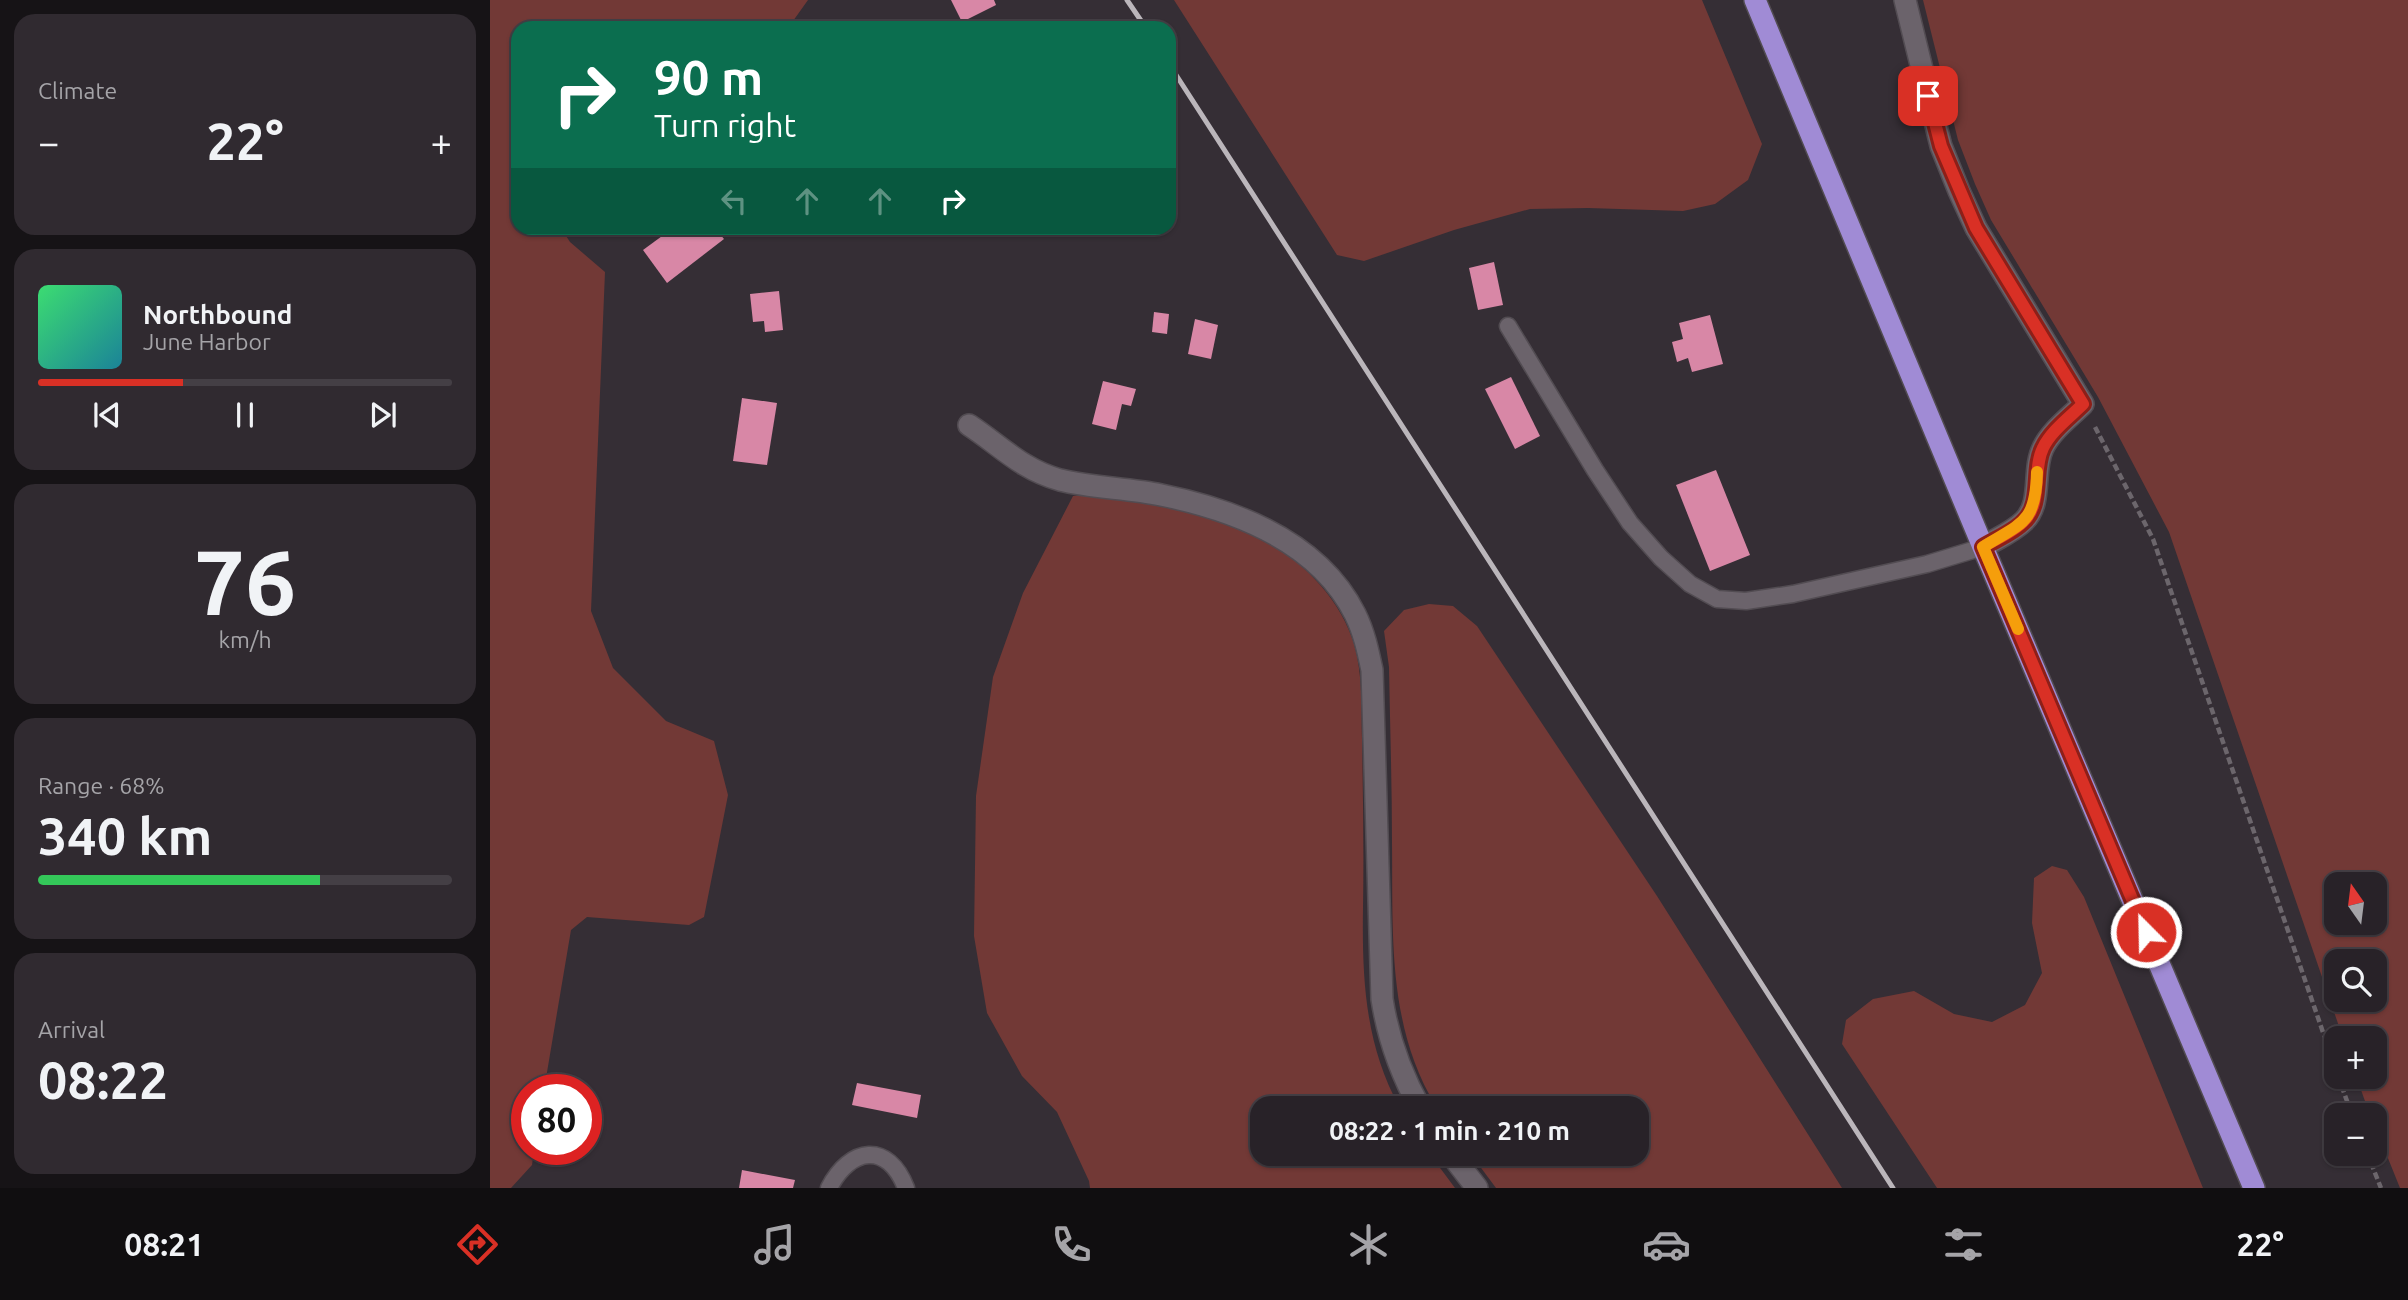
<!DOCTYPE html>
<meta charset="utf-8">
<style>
body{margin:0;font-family:Ubuntu,sans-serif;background:#302a30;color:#f1f3f6;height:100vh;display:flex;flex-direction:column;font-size:26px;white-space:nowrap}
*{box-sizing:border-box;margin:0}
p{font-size:23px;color:#a5a4a8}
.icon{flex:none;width:38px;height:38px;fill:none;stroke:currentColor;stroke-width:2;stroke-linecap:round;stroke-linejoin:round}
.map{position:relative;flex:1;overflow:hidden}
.drawer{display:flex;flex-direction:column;gap:14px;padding:14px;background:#161316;width:490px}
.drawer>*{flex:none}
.hud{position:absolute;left:21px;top:21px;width:665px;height:214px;border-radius:21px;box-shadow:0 2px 5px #0004,0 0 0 2px #443f45;background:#0b6e4f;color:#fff;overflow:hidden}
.needle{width:46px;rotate:346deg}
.fabs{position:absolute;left:1834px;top:872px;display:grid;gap:14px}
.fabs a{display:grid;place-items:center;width:63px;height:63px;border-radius:14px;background:#282228;box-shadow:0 2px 5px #0004,0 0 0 2px #443f45;font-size:35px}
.speed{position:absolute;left:21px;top:1074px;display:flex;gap:14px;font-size:35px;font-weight:700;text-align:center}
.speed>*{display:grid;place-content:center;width:91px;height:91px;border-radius:50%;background:#282228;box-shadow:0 2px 5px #0004,0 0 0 2px #443f45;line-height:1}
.speed .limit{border:10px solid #d22;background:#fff;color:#111}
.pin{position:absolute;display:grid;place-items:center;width:60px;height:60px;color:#fff;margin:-30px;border-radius:14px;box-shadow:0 4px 10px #0006}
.me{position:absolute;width:77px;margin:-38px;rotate:337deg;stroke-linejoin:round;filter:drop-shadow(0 0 5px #0008)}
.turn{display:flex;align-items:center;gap:24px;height:147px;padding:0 28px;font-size:32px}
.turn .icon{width:91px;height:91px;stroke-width:2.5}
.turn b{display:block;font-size:49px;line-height:60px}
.lanes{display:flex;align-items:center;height:66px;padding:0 28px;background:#0003;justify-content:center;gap:35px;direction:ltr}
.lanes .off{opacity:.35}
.big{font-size:52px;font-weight:700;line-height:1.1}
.drawer .widget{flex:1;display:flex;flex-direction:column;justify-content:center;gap:10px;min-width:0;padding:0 24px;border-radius:21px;background:#302a30}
.drawer .dial{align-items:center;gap:0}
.dial b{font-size:91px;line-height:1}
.song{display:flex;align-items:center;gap:21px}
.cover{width:84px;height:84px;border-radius:10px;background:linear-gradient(135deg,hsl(140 70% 55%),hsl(190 70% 35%))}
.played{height:7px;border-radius:4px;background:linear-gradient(90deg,#d93025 35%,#443f45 35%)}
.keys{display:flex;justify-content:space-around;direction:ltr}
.heat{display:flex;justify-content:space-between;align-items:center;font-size:38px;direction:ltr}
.charge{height:10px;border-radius:5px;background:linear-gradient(90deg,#34c759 68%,#443f45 0)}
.trip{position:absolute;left:760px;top:1096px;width:399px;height:70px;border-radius:21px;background:#282228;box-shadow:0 2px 5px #0004,0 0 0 2px #443f45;font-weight:700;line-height:70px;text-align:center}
.tab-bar{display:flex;height:112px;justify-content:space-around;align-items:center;background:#100e10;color:#a5a4a8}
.tab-bar .icon{width:49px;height:49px}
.tab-bar .selected{color:#d93025}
.tab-bar b{font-size:32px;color:#f1f3f6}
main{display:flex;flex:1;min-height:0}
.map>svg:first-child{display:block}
.green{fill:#723936;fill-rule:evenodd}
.building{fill:#d887a6}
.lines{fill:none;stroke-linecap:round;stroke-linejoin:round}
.lane-casing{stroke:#524c52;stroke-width:19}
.street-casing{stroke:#524c52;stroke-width:24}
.highway-casing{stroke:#524c52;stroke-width:24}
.path{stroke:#6c666c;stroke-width:4.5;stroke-dasharray:7 3.5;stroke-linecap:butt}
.lane{stroke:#6b636b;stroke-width:16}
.street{stroke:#6b636b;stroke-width:21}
.highway{stroke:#a08bd5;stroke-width:21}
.rail{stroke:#bbb6bb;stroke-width:5}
.route-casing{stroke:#8d1f18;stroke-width:18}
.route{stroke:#d93025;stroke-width:12}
.slow{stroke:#f59e0b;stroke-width:12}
</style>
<main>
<section class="drawer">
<div class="widget"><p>Climate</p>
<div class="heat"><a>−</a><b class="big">22°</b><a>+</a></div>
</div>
<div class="widget">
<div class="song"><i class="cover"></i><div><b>Northbound</b><p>June Harbor</p></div></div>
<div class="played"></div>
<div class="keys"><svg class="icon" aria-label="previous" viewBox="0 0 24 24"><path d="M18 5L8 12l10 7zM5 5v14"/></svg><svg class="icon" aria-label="pause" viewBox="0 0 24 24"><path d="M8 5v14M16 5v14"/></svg><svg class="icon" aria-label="next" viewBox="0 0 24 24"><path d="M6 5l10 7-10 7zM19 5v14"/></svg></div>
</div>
<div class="widget dial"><b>76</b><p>km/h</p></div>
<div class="widget"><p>Range · 68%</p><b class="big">340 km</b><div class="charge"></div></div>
<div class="widget"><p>Arrival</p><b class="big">08:22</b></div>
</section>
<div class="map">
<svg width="1918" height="1188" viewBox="0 0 1918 1188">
<rect width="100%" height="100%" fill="#352e35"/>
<!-- green -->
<g class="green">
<polygon points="0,0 318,0 298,28 28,28 28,228 71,228 80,242 115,272 101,611 123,668 176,721 224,741 238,795 214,917 199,925 97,917 81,930 54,1090 37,1090 37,1150 44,1150 42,1165 21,1188 0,1188"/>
<polygon points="684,0 1212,0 1272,144 1258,180 1225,204 1193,211 1098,208 1040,209 964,230 874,261 847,255"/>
<path d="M1433,0H1918V1188H1910L1885,1126V1115H1880L1866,1076H1885V1038H1853L1679,532L1608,397L1501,220L1485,184L1468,140ZM1846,884H1885V922H1846ZM1846,961H1885V999H1846Z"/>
<path d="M599,494C654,503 712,510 763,534C807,555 850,596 864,644C873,674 871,708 872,739C873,795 874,851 873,908C872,979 875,1045 910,1108H772V1153H939L965,1188H600L599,1181L567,1112L532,1076L497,1013L484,936L486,796L503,677L533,593L583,496Z"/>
<path d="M939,604L963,606L987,626L1167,896L1352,1188H1006L980,1153H1146V1108L946,1106C897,1027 903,933 902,843C902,784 900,726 899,667L894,631L914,610Z"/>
<polygon points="1562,866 1577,870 1594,897 1713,1188 1447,1188 1352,1044 1356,1020 1383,999 1424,991 1464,1014 1502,1022 1535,1005 1552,973 1542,923 1544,878"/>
</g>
<!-- building -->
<g class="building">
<polygon points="461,0 504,0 506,5 472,22"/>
<polygon points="183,228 225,228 234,239 177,283 153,250"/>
<polygon points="1004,262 1013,305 988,310 979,268"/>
<polygon points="289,291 293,330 275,332 274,321 263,322 260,294"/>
<polygon points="664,312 679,314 677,334 662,332"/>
<polygon points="1220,315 1233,364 1202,372 1198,358 1187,362 1182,342 1193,339 1189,323"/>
<polygon points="705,319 728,325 721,359 698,354"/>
<polygon points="1021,377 1050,436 1025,449 995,389"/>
<polygon points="613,381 646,389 641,406 632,404 626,430 602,424"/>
<polygon points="252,398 287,403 277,465 243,461"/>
<polygon points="1226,470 1260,555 1220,571 1186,485"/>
<polygon points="367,1083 431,1095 427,1118 362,1105"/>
<polygon points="252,1170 305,1180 303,1188 249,1188"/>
</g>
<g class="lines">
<!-- lane casing -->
<g class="lane-casing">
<g id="lane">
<polyline points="1018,326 1105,470 1140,523 1171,558 1200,584 1227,599 1256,601 1303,594 1437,564 1493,547"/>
<path d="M339,1188C360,1147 398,1141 416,1188"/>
</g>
</g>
<!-- street casing -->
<g class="street-casing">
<g id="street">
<path d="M1415,0L1451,146L1469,191L1486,228L1593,404C1580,417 1561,431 1553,448C1542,470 1553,503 1534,521C1523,532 1506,539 1493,547"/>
<path d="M479,425C511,446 531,469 570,480C602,488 638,488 671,495C745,510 829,542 865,614C874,632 878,651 882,670L892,999C898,1038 911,1074 930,1108"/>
<polyline points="960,1153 987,1188"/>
</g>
</g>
<!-- highway casing -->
<g class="highway-casing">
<polyline id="highway" points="1265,0 1493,547 1764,1188"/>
</g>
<!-- path -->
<g class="path">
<polyline points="1605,427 1663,539 1846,1070"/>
<polyline points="1848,1076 1862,1115"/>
<polyline points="1877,1153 1891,1188"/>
</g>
<!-- lane -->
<use href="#lane" class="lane"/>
<!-- street -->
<use href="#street" class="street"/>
<!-- highway -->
<use href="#highway" class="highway"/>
<!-- rail -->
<g class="rail">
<polyline points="637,0 656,28"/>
<polyline points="679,64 1403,1188"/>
</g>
</g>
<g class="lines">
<!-- route casing -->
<g class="route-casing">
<path id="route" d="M1438,96L1451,146L1486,228L1593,404C1580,417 1561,431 1553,448C1542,470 1553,503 1534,521C1524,532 1506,539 1493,547L1656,932"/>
</g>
<!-- route -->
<use href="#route" class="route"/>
<!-- slow -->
<path class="slow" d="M1528,629L1493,547C1532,523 1546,523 1547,472"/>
</g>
</svg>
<div class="fabs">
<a><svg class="needle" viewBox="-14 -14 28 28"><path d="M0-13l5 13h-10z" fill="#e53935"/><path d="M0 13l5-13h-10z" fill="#a5a4a8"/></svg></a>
<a><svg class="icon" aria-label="search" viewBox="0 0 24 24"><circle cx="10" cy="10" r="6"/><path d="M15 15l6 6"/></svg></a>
<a>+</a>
<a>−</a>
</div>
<div class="speed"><div class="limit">80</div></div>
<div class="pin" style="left:1438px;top:96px;background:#d93025"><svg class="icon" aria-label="arrive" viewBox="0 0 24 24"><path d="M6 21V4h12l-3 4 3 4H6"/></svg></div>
<svg class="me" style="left:1656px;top:932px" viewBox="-20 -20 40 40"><circle r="17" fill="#d93025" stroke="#fff" stroke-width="3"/><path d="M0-11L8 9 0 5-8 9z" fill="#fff"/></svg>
<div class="trip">08:22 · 1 min · 210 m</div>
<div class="hud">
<div class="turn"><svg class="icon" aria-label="right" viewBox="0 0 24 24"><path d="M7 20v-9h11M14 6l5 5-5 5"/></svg><div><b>90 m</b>Turn right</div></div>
<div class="lanes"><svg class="icon off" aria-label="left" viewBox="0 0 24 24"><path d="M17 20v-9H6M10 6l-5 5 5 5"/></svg><svg class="icon off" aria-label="ahead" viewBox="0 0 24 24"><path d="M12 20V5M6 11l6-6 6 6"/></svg><svg class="icon off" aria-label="ahead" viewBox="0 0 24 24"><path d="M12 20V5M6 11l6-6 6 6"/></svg><svg class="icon" aria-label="right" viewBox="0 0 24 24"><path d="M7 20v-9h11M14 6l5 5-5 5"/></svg></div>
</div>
</div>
</main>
<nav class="tab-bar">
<b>08:21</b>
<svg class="icon selected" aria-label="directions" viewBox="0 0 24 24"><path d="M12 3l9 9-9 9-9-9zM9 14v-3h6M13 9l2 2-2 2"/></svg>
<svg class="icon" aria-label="music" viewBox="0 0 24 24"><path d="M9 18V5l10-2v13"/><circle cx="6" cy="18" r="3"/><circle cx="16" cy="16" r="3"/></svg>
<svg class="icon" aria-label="phone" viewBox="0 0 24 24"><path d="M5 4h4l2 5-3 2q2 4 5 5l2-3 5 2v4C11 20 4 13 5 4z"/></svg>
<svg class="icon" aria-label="climate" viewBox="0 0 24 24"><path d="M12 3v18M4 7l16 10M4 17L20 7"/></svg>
<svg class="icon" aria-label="car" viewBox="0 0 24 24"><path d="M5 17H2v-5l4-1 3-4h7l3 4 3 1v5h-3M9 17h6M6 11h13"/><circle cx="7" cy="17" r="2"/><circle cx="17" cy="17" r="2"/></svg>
<svg class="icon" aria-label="filters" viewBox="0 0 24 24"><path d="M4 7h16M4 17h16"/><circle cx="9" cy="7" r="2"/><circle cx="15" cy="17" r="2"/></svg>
<b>22°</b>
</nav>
